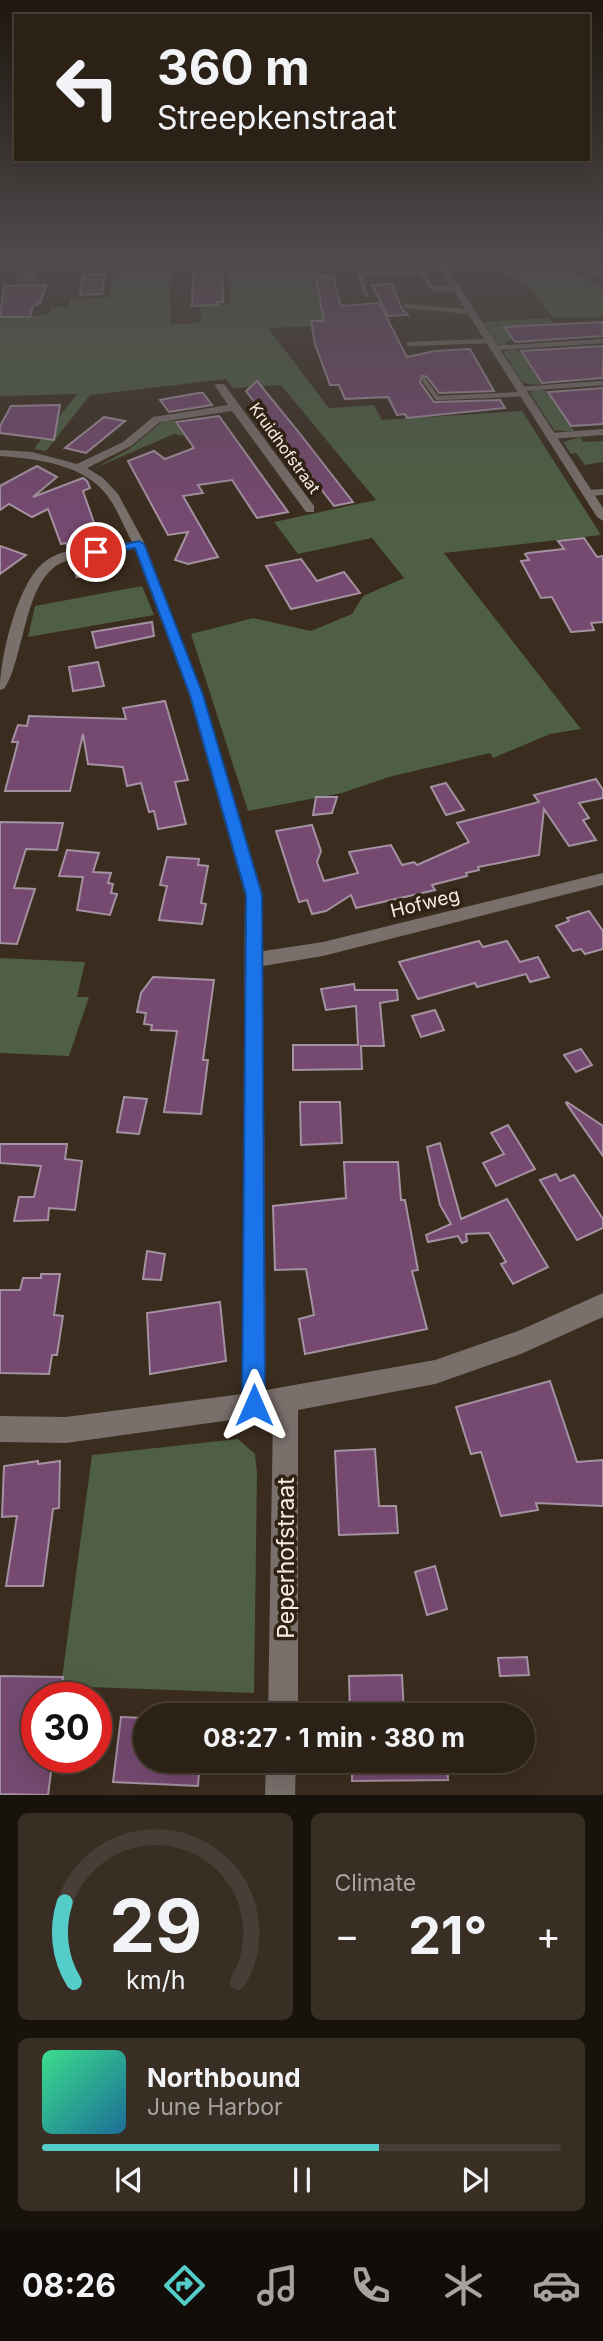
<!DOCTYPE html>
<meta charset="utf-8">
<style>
body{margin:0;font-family:Inter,sans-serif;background:#382e23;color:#f1f3f6;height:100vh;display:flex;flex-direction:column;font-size:26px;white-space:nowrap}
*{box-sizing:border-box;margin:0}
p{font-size:23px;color:#a6a3a1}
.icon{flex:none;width:38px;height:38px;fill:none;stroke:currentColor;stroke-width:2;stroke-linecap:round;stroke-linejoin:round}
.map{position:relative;height:1795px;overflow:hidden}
.side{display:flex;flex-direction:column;gap:18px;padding:18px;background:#18120c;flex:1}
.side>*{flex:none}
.guide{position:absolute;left:14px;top:14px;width:576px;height:147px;border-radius:0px;box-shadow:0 7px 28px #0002,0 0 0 2px #483e35;background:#2c2116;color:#f1f3f6;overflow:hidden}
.speed{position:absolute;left:21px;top:1682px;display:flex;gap:14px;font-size:35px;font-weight:700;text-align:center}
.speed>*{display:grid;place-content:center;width:91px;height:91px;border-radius:50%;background:#2c2116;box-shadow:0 7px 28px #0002,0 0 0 2px #483e35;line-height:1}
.speed .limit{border:10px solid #d22;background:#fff;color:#111}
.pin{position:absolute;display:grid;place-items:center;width:60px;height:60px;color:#fff;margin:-30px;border:4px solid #fff;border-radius:50%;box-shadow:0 2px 7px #0007}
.me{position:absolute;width:77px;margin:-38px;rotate:0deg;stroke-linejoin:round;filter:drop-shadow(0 0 5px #0008)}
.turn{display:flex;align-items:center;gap:24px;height:147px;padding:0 28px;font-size:32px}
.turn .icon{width:91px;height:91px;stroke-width:2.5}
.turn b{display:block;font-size:49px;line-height:60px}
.big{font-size:52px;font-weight:700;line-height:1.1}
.side .widget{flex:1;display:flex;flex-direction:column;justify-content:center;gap:10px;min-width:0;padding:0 24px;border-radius:10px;background:#382e23}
.side .dial{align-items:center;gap:0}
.dial svg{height:182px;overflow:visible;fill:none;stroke:#483e35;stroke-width:7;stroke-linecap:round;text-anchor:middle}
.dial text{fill:#f1f3f6;stroke:none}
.song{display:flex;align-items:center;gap:21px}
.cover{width:84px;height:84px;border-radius:10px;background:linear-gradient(135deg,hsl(150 70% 55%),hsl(200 70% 35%))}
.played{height:7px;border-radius:4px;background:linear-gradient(90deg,#54cdc8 65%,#483e35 65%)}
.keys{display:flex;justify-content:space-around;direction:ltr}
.heat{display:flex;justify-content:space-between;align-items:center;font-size:38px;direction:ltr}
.side .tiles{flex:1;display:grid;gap:18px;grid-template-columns:1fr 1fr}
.widget:last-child{grid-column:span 2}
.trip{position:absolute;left:133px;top:1703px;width:402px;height:70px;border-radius:35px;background:#2c2116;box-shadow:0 7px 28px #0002,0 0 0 2px #483e35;font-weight:700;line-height:70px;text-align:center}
.tabs{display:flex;height:112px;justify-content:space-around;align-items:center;background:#120d09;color:#a6a3a1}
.tabs .icon{width:49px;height:49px}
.tabs .selected{color:#54cdc8}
.tabs b{font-size:32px;color:#f1f3f6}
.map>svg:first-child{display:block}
.green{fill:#4e5f43}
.building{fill:#754970;stroke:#a491a1;stroke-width:2}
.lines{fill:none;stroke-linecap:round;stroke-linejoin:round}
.lane-far1{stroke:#796f6b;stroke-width:4.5}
.lane{stroke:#796f6b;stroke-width:6}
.street{fill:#796f6b;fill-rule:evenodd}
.route{fill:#1a73e8;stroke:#114b97;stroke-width:2}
.labels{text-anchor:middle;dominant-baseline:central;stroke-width:7;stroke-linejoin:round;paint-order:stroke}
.far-street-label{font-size:16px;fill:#f6ece3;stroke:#302214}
.street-label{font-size:19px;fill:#f6ece3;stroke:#302214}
.near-street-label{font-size:23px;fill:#f6ece3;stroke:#302214}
</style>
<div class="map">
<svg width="603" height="1795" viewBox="0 0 603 1795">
<rect width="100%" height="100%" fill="#3a2c1e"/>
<!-- green -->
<g class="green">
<polygon points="0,258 194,258 0,265"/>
<polygon points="444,258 547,258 603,288 603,317 552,317 531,289 479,259 446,265"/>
<polygon points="562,258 603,258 603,280"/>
<polygon points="170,267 171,324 201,323 200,305 231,304 230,271 319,268 331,311 353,325 268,328 329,408 374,405 382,420 522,411 601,535 444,553 581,729 550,734 493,758 490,753 389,777 342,793 248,811 191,634 253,618 311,631 352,614 363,596 404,578 372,538 298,554 274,522 376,500 281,385 233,388 226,379 90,395 46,451 34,449 77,394 0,396 0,322 20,271 39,271 24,317 49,314 51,307 68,307 71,299 110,298 114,268"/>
<polygon points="549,318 553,324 504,327 512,340 507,341 506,346 497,344 483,322"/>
<polygon points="513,349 521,353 542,385 523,383 503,352"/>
<polygon points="534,390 545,390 575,432 554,430 530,393"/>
<polygon points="173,420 184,436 174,434 95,468 128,450 163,421"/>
<polygon points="580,437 583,442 603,441 603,462 585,465 576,453 571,454 563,442"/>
<polygon points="142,586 154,615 28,637 35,606"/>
<polygon points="0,958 85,962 77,997 89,997 69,1056 0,1053"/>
<polygon points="238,1439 255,1454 257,1474 254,1693 61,1686 92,1455"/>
</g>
<!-- building -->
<g class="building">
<polygon points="222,272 223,302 218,302 218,305 192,306 193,273"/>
<polygon points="105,274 102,294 80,295 83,275"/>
<polygon points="333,276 341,306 379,303 407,357 435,351 470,349 494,391 439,393 427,377 422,376 420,382 434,402 500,400 505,408 407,418 405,414 397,415 388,397 345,399 339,385 330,385 315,344 311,321 324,321 316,277"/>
<polygon points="392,284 402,309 408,315 388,316 372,285"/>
<polygon points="46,285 40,303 33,306 30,317 0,317 4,286"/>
<polygon points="603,322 603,336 515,342 504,327"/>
<polygon points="603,346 603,378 542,383 521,351"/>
<polygon points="257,381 297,430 353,502 334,506 246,391"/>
<polygon points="603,388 603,424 571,426 548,392"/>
<polygon points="198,393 203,393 212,405 169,412 160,400"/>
<polygon points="60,405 54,440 0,433 0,426 11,406"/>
<polygon points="219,416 288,512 257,518 232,480 198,485 203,493 183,496 218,557 188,564 175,560 188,532 168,535 128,461 154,451 165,459 194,448 176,422"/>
<polygon points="104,417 125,421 86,453 65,448"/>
<polygon points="37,466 57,477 33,497 83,478 87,481 90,488 83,491 101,543 68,548 66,543 61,544 48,509 32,517 9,504 0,510 0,486"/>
<polygon points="584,538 597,557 603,556 603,622 591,623 594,630 571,632 552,597 541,598 521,561 529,560 525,554 528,553 564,549 558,541"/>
<polygon points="0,546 26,555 0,574"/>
<polygon points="106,555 113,571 77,577 72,562"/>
<polygon points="301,559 317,581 344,572 360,593 291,609 266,566"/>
<polygon points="152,622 154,636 96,648 92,632"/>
<polygon points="98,662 104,686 73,691 69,667"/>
<polygon points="165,701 188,780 175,782 186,824 158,829 154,811 149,812 141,783 127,786 123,767 88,764 83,734 70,791 5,791 18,742 12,742 18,725 27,726 29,716 126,719 123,708"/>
<polygon points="596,779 603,790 603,798 579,803 589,818 583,820 596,840 569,846 544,809 539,855 478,867 479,870 466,873 467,876 432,885 435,890 356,908 351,895 326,911 312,914 307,900 299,902 276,831 312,825 321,851 317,862 324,881 358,873 349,852 391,845 402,865 414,862 417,865 469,842 457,823 539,802 534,795"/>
<polygon points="446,783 464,810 446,815 431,787"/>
<polygon points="316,797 337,797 332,813 313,815"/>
<polygon points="0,822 63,823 57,850 26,849 14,888 35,889 17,944 0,943"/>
<polygon points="67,850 99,853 93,872 111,873 108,883 113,884 111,893 117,894 110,915 77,910 83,877 59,876"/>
<polygon points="167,857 199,859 198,865 208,866 201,903 206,904 202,924 159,920 167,886 160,885"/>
<polygon points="589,911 603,931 603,949 585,954 581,949 573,951 556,926 569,921 567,918"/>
<polygon points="479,941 483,947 507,941 520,962 538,957 549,977 530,982 526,974 477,987 475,983 418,999 399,962"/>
<polygon points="153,977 214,980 203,1060 208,1060 201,1114 164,1112 177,1031 151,1030 152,1025 144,1024 146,1013 137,1012 141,993"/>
<polygon points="354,984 355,990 397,990 398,1000 380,1003 384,1046 361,1046 362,1069 293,1070 293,1045 358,1045 356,1006 326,1010 321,989"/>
<polygon points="435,1010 444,1030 421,1037 412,1016"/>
<polygon points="581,1049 592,1065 576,1072 564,1055"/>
<polygon points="124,1097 147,1099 139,1134 117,1132"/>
<polygon points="300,1102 340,1102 342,1143 301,1145"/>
<polygon points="567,1102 603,1126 603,1156 566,1103"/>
<polygon points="508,1125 535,1169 496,1186 483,1163 504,1154 491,1133"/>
<polygon points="440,1143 461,1219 507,1199 548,1267 513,1284 501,1264 506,1262 489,1233 466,1234 467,1241 462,1243 458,1236 428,1242 426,1235 451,1224 440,1205 427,1147"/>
<polygon points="0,1144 67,1144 65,1159 82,1161 75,1210 49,1208 48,1220 14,1221 19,1197 34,1197 41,1166 0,1163"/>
<polygon points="344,1162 398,1162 401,1200 405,1200 418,1270 412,1271 427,1329 305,1354 299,1319 314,1315 306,1269 275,1270 273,1206 346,1198"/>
<polygon points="556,1174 560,1181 574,1175 603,1219 603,1228 577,1240 540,1180"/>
<polygon points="147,1251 165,1254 161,1280 143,1279"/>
<polygon points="41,1274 60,1274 54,1315 63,1316 57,1355 52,1355 49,1374 0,1373 0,1290 20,1290 23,1278 41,1278"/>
<polygon points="220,1302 226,1361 150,1374 147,1313"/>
<polygon points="550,1381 577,1462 603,1460 603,1506 536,1503 538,1510 501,1516 481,1452 471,1454 456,1407"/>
<polygon points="375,1449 379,1506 396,1506 398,1533 339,1535 335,1451"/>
<polygon points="38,1461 38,1464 60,1461 59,1508 53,1509 43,1586 6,1586 17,1516 2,1517 4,1466"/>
<polygon points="435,1566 447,1609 427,1615 415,1572"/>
<polygon points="527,1657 529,1675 500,1676 498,1658"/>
<polygon points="402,1675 404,1715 350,1715 349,1676"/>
<polygon points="0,1676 63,1677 60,1698 37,1698 37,1757 53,1757 48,1795 0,1794"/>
<polygon points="121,1717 145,1718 145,1760 200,1760 198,1786 113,1782"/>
<polygon points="352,1760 447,1760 448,1780 352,1781"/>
</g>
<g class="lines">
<!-- lane-far1 -->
<g class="lane-far1">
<polyline points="366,295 360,274 421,271 433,289 457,289"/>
<polyline points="406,306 471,312"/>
<polyline points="409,344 490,341"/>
<polyline points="495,348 603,341"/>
<polyline points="424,380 437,398 524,394"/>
<polyline points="521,389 603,383"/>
</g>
<!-- lane -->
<g class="lane">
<polyline points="551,436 603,432"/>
<polyline points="587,493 603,492"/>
</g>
<!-- street -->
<g class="street">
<polygon points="211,258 319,258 0,270 0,264"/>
<polygon points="425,258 436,258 446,266 603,508 603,521 597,517 439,268"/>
<path d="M216,384H224L314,506V512H306L232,411L160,422L131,446L87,468L103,478L118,494L145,544L203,695L263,895V951L323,942L603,873V885L323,956L263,966L266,1390L435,1360L518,1331L603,1293V1317L521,1354L435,1384L298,1410V1715H268L273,1414L66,1443L0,1442V1416L66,1417L242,1394L245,895L189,695L134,548C110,552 83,553 61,563C24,581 25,655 5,688L0,690C0,657 18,579 47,560C70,545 105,546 132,542C124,527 118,511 109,498C86,464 37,459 0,456V450L32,452L77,464L123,442L153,417L228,405L215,386Z"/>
<polygon points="266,1760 296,1760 295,1795 265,1795"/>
</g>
</g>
<!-- sky -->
<linearGradient id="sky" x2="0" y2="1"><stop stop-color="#201810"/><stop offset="0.51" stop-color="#4f4b4c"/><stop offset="1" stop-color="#4f4b4c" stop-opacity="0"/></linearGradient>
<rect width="603" height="510" fill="url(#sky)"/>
<!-- route -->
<polygon class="route" points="139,541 144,544 203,695 262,895 265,1405 262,1413 254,1416 246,1413 242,1405 246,895 190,695 135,548 96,555 90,552"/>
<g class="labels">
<!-- far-street labels -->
<g class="far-street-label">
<text transform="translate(285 448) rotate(54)">Kruidhofstraat</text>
</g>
<!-- street labels -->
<g class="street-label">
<text transform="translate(425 903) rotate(-14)">Hofweg</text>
</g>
<!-- near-street labels -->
<g class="near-street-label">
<text transform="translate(286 1558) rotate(-90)">Peperhofstraat</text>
</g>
</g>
</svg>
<div class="speed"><div class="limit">30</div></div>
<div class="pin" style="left:96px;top:552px;background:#d93025"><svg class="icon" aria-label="arrive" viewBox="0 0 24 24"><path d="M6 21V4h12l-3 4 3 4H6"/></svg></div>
<svg class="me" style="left:254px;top:1405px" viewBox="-20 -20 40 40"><path d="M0-17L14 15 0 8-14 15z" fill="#1a73e8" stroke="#fff" stroke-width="4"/></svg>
<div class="trip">08:27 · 1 min · 380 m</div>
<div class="guide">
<div class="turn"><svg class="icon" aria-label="left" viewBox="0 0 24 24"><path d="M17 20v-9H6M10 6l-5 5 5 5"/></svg><div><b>360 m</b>Streepkenstraat</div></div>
</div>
</div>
<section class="side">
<div class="tiles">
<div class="widget dial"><svg viewBox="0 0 100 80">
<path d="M14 69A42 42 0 1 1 86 69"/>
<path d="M14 69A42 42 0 0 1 10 34" stroke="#54cdc8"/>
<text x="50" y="56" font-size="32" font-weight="700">29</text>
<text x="50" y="72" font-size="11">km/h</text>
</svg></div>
<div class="widget"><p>Climate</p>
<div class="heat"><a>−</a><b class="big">21°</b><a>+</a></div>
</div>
<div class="widget">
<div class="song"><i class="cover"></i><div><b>Northbound</b><p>June Harbor</p></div></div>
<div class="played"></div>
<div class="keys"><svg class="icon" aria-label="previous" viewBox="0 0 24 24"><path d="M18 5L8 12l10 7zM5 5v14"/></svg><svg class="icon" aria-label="pause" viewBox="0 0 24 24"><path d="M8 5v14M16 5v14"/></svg><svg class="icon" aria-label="next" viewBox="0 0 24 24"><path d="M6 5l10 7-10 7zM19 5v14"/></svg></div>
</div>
</div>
</section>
<nav class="tabs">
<b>08:26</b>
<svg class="icon selected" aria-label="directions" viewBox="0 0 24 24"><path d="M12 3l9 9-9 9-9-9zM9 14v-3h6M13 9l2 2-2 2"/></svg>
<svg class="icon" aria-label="music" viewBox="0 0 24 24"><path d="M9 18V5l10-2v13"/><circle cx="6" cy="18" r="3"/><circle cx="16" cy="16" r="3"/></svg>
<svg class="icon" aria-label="phone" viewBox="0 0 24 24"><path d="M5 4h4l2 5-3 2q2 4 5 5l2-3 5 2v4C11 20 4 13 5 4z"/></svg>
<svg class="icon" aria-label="climate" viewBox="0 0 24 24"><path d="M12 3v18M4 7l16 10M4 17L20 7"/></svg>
<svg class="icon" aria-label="car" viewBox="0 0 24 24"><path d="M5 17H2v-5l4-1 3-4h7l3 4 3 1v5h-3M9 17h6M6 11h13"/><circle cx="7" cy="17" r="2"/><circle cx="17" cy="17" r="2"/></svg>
</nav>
